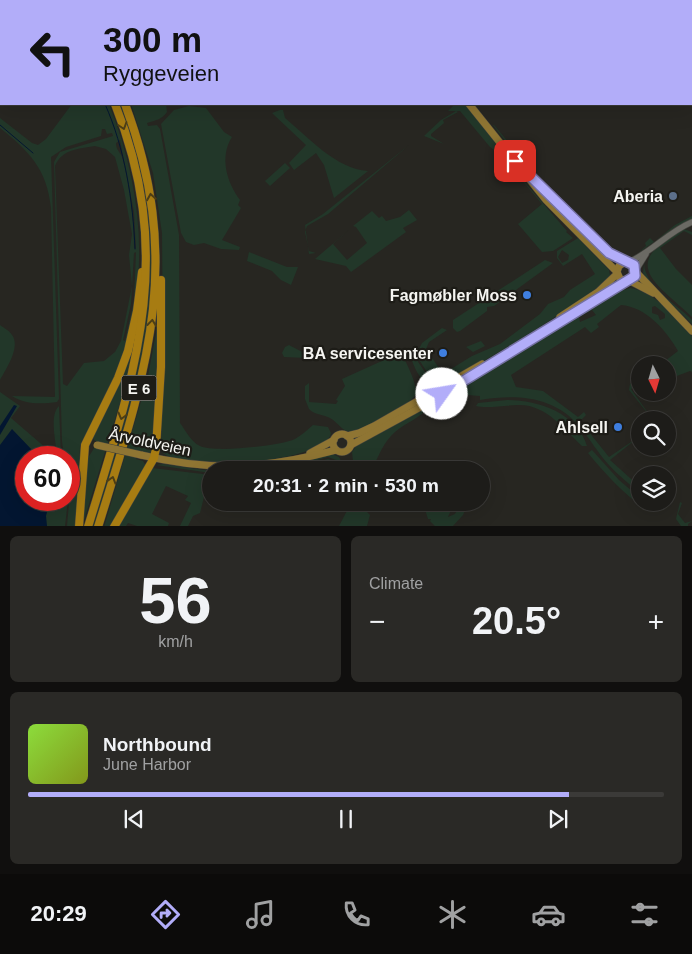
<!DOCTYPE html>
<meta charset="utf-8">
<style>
body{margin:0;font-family:Helvetica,sans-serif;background:#2a2926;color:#f1f3f6;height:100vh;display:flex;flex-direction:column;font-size:19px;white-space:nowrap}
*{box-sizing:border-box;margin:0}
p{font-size:16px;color:#a0a1a2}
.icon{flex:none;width:28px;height:28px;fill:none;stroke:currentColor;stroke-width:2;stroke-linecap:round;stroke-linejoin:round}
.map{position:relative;height:526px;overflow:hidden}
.drawer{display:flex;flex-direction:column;gap:10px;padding:10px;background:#100f0e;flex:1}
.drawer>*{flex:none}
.banner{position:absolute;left:0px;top:0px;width:692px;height:105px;box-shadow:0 5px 20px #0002,0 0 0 1px #3b3a38;background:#b2adf9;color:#111;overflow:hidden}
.needle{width:32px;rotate:175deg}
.tools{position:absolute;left:631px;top:356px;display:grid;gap:10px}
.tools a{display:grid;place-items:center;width:45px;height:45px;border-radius:50%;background:#1d1c19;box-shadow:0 5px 20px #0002,0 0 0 1px #3b3a38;font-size:25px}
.speed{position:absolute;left:15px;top:446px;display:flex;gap:10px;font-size:25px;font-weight:700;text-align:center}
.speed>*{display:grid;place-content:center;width:65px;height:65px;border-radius:50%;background:#1d1c19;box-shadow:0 5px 20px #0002,0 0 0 1px #3b3a38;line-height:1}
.speed .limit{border:8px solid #d22;background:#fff;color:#111}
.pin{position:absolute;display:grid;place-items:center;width:42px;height:42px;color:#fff;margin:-21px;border-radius:10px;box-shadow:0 2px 8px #0006}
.me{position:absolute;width:55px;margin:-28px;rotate:58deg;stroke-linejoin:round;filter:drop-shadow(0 0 4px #0008)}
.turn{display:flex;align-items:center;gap:18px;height:105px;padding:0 20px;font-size:22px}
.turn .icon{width:65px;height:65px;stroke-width:2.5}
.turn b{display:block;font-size:35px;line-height:42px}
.big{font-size:38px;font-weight:600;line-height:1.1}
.drawer .widget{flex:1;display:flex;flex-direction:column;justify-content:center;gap:8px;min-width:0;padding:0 18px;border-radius:8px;background:#2a2926}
.drawer .dial{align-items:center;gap:0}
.dial b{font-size:65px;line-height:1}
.song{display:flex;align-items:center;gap:15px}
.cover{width:60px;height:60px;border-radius:8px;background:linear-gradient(135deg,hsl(90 70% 55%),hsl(70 70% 35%))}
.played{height:5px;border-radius:2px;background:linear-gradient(90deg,#b2adf9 85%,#3b3a38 85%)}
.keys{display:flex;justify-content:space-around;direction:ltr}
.heat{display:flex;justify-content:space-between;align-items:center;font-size:28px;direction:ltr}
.drawer .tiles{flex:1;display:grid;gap:10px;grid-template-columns:1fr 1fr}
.widget:last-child{grid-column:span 2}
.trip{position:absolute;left:202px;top:461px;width:288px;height:50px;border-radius:25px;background:#1d1c19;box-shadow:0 5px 20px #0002,0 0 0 1px #3b3a38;font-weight:600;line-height:50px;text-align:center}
.menu{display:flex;height:80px;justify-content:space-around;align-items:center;background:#0c0b0a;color:#a0a1a2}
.menu .icon{width:35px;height:35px}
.menu .active{color:#b2adf9}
.menu b{font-size:22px;color:#f1f3f6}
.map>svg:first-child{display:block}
.green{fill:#223729;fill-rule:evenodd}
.water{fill:#031631}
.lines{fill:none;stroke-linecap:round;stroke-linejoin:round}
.stream{stroke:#031631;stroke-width:1}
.tertiary-casing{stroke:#42423d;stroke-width:7}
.primary-casing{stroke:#42423d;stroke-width:8}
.motorway-casing{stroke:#42423d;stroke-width:9}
.tertiary{stroke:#6b6a64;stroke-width:5.5}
.primary{stroke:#8f7533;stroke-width:7}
.motorway{stroke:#a77c12;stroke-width:8}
.primary-bridge-casing{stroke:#42423d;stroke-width:8;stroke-linecap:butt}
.primary-bridge{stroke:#8f7533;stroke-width:7}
.oneway{stroke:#4d3e15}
.route-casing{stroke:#7470a2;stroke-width:12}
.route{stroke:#b2adf9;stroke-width:9}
.service-dot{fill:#5c6f8a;stroke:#1d1c17;stroke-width:2}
.shop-dot{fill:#3f7fe0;stroke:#1d1c17;stroke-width:2}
.labels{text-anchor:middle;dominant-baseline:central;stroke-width:4.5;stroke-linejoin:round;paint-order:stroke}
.shield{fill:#1d1c17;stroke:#b4b4b0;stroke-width:1}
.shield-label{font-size:15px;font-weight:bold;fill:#f5f5f1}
.poi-label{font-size:16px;font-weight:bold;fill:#f5f5f1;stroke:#1d1c17;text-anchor:end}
.street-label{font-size:16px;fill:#f5f5f1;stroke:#1d1c17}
</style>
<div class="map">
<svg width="692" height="527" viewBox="0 0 692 527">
<rect width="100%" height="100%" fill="#272621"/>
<!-- green -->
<g class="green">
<path d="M72,104H109C145,194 151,288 115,378C110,391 104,405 97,417C91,427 84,435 80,446L77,526H67L71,479L69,458L64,457L62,441L54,162L60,152L113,136L112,133L107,134L105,129H102L101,136L66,147L51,157L59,399L57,402C42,404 26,405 12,396L55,397L51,208C47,169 29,151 0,128V118L32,143L38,145L46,139ZM120,140L134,212L136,249L134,248C134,219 130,187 123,160C121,152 116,151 116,143ZM95,146L106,149L115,157L124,190L132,234L129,255L132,286L121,341L115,352L104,361L84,363L67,386L63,384L55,166C62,149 78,149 95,146ZM136,252L134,301L125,341L123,340L131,304L134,253Z"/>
<path d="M118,104H122C146,173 160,247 150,321C140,391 115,459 94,526L92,527C138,376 180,259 118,104Z"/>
<path d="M131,104H166L167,112C161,120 156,120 147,123L148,126L157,125L160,129L179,235L180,423C186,431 191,442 200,446C214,453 280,446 295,439C302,435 307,430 313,425L328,427L331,433C327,463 177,474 161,451L163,352L162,233L153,173Z"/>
<polygon points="453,104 465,104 513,164 490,147 460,111 448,111 454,105"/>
<path d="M189,106L206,108L224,132L232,137C219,157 227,183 240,200L238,205L241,208L222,240L240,247L239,250L221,249L204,243L194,245L186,242L181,233L161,124L174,110Z"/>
<path d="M280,110H283L285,118C308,137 336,169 368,171L334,198L324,165L316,153L294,170L289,163L306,145L272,113Z"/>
<polygon points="456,111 458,112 443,120 444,123 431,134 431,136 444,144 424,136 441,120"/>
<polygon points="493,125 494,125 534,173 519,159"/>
<polygon points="409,145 328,214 307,226 305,232 309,251 316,253 309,254 305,225 323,214"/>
<polygon points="507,162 567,231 566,232 573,238 553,251 542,252 518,224 542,204 516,173 507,181 503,178 512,170"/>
<polygon points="285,163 290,168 270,186 265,181"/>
<polygon points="409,210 417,220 403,228 406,232 351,272 346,266 315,259 349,230 333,244 347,260 367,243 356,227 353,226 372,211 379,218 382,216 386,221 400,217"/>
<polygon points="692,216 692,219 674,228 638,253 646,246 645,243 650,238 654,242 675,225"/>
<path d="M684,229L692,232V235L684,231L660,248L676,269L692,285V317C655,282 618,264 684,229Z"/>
<path d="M578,238L609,270L610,275C602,292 456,381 434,386C421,385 411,363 410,351L416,345L414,356L434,385V383L416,355L422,343L442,328L447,330L429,342L426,349L443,374L472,356L500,344L540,314L548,304L564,297L570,290L595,274L582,254L563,266L557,258V251ZM562,250L569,255L568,260L562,263L558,257Z"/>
<polygon points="249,252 287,267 298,267 291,285 281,280 272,271 247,261"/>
<polygon points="545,260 553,263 494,306 487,307 487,311 460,331 457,332 453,328 453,320"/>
<path d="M644,264C646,288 677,304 692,320V324L647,280L643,273Z"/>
<path d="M630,288C654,291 677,318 692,336V372L690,371L674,377L665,361L678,351C666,330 646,307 621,305L597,324L599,327L591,333L585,327L511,375L516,387L543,391L578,417L584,412L586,415L580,421L609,457L640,436L610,460L640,487V493C629,484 618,475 608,464C598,453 590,439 580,427C554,396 517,394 480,400V396L467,395L465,403L442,401L440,398L611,294ZM655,306L665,314V318L660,320L658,315L652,313V307ZM592,310L596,315L580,322L579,317Z"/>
<path d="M0,325C4,328 10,331 12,335C21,347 6,369 0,380Z"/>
<polygon points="137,328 123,393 82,527 86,461 98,442 94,440 92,435 119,384"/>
<polygon points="157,328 159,349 152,450 149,453 138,452 136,459 143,461 146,466 111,526 104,527 147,381"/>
<polygon points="481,341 485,346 473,352 466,347"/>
<polygon points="289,345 306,354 307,358 284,357 282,353 285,347"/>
<path d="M395,355L402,356L405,360C409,369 416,382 416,393C415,403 363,431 352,432C342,432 338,422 330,418C322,414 315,415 309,409L305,399V386L309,383V402L336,404L338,401L336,400L345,386L342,379Z"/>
<polygon points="636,380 639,385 631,389 653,420 629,390 630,384"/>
<path d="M0,392L20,406L11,418L47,449L56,448C55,437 50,414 59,406L61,457L26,458V500H68L65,526H28L0,492Z"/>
<path d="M439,399L445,403L465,406L445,408L430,405C422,418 406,422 395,432C384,441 378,457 372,470H354L352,452L356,446Z"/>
<path d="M507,400C538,400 577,413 587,446H582C565,430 546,404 518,405C506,405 487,409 476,406L478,403Z"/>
<path d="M592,450L619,480L640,498V502L646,503L652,507L651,511H648C625,495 606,475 588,453Z"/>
<polygon points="332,454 339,457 346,470 339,461 328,457 292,467 257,470"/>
<polygon points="328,459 335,461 341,470 319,468 285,470"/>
<polygon points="163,464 211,471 211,473 156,465"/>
<polygon points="152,468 211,475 211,485 207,485 200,513 193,516 188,526 180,526 191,503 185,500 182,504 188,496 166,486 152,514 169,523 168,526 137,526 128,523 126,526 117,527"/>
<polygon points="680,502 682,503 678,514 685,523 692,521 688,524 688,526 681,526 676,519"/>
<polygon points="351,503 371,503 367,512 370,515 367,526 339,526"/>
<polygon points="423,503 454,503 448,517 455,514 459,507 464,509 468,503 463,515 452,527 435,526 430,521 431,519 428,519"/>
</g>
<!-- water -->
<g class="water">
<polygon points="14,405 17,406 0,435 0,426"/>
<polygon points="12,429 33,451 33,457 26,458 26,500 50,500 46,516 47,526 0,526 0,445"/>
</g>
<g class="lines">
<!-- stream -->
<g class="stream">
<polyline points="44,0 45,1"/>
<path d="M105,104C125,149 133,200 135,249"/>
<polyline points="0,125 33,153"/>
</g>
<!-- tertiary casing -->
<g class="tertiary-casing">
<g id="tertiary">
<path d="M629,262C652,252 668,232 692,222"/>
<polyline points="636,270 646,254"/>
</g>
</g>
<!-- primary casing -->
<g class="primary-casing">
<g id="primary">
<polyline points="388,0 389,1"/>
<polyline points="469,104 546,200 617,272 620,279 630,281 636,272 634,265 625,262 619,266 617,272"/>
<polyline points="533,179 609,253 625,262"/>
<polyline points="636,272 692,331"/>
<polyline points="630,281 653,293"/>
<polyline points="560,317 598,292 617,274"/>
<circle cx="342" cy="443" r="9"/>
<polyline points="347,436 359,433 374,426 482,364"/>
<polyline points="351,445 428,403 626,281"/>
<polyline points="310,453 334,440"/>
<path d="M141,455C213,472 265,469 336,450"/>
</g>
</g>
<!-- motorway casing -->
<g class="motorway-casing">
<g id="motorway">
<polyline points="55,0 56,1"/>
<polyline points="67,0 68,1"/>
<polyline points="79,527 85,445 118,378 128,351 137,311 142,272"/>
<path d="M88,527C134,376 177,259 115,104"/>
<path d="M98,527C146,373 185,263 125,104"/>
<polyline points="114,527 154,458 156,448 161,367 161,280"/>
</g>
</g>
<!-- tertiary -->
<use href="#tertiary" class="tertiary"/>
<!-- primary -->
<use href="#primary" class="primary"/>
<!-- motorway -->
<use href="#motorway" class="motorway"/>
<!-- primary-bridge casing -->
<g class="primary-bridge-casing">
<polyline id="primary-bridge" points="97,445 141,455"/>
</g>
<!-- primary-bridge -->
<use href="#primary-bridge" class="primary-bridge"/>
</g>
<!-- one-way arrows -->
<defs><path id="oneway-chevron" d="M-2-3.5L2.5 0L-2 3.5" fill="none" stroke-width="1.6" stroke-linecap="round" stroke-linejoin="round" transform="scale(1.25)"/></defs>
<g class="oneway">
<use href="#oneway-chevron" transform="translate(123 126) rotate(72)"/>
<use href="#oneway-chevron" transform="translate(151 197) rotate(-99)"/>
<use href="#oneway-chevron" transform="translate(152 323) rotate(-83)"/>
<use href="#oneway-chevron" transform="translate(122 416) rotate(105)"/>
<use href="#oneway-chevron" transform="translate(112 480) rotate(-73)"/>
</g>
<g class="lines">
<!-- route casing -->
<g class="route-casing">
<polyline id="route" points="442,394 635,276 634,265 609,253 515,161"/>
</g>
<!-- route -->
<use href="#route" class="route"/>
</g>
<!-- markers -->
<circle class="service-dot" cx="673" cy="196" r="5"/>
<g class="shop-dot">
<circle cx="527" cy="295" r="5"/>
<circle cx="443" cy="353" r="5"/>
<circle cx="618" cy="427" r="5"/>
</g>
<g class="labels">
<!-- shield labels -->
<rect class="shield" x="121.5" y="375.5" width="35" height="25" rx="4"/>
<g class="shield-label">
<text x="139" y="388">E 6</text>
</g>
<!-- poi labels -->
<g class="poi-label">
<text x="663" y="196">Aberia</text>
<text x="517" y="295">Fagmøbler Moss</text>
<text x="433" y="353">BA servicesenter</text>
<text x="608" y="427">Ahlsell</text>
</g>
<!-- street labels -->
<g class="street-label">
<text transform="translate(150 442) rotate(12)">Årvoldveien</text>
</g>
</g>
</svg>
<div class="tools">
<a><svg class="needle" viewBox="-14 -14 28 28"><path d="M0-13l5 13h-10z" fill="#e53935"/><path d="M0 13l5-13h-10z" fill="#a0a1a2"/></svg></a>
<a><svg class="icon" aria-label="search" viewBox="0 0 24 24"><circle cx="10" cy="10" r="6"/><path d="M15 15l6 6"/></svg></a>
<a><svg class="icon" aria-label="layers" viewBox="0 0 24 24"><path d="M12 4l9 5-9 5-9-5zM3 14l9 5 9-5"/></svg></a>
</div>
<div class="speed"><div class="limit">60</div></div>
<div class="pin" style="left:515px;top:161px;background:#d93025"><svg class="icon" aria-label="arrive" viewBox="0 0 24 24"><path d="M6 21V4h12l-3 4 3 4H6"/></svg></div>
<svg class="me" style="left:442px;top:394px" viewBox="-20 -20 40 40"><circle r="19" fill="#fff"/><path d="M0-13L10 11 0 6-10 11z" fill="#b2adf9"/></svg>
<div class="trip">20:31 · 2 min · 530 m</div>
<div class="banner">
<div class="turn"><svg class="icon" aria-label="left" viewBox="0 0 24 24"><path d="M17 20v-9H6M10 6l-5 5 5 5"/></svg><div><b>300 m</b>Ryggeveien</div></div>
</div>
</div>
<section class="drawer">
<div class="tiles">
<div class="widget dial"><b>56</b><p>km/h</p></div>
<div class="widget"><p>Climate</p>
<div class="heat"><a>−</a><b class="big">20.5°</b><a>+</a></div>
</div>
<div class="widget">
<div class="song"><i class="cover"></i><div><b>Northbound</b><p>June Harbor</p></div></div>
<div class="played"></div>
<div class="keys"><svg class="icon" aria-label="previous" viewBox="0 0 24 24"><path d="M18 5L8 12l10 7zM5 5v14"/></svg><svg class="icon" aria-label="pause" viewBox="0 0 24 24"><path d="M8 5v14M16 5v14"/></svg><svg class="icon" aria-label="next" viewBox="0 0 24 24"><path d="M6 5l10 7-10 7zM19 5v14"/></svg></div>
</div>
</div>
</section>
<nav class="menu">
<b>20:29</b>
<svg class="icon active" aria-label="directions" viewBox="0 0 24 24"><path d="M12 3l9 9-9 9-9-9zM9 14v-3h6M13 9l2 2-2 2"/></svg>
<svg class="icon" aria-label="music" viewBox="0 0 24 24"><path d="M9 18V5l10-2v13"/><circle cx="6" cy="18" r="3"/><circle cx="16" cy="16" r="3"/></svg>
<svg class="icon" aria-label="phone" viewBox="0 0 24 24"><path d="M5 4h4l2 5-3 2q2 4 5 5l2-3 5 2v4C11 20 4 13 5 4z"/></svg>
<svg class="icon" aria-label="climate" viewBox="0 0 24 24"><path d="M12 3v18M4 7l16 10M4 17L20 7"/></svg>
<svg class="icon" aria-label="car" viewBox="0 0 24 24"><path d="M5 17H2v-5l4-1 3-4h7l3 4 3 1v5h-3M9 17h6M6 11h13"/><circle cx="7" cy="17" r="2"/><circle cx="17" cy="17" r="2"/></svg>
<svg class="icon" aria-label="filters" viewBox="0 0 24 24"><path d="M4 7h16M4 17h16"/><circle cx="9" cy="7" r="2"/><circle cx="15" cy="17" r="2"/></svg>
</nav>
